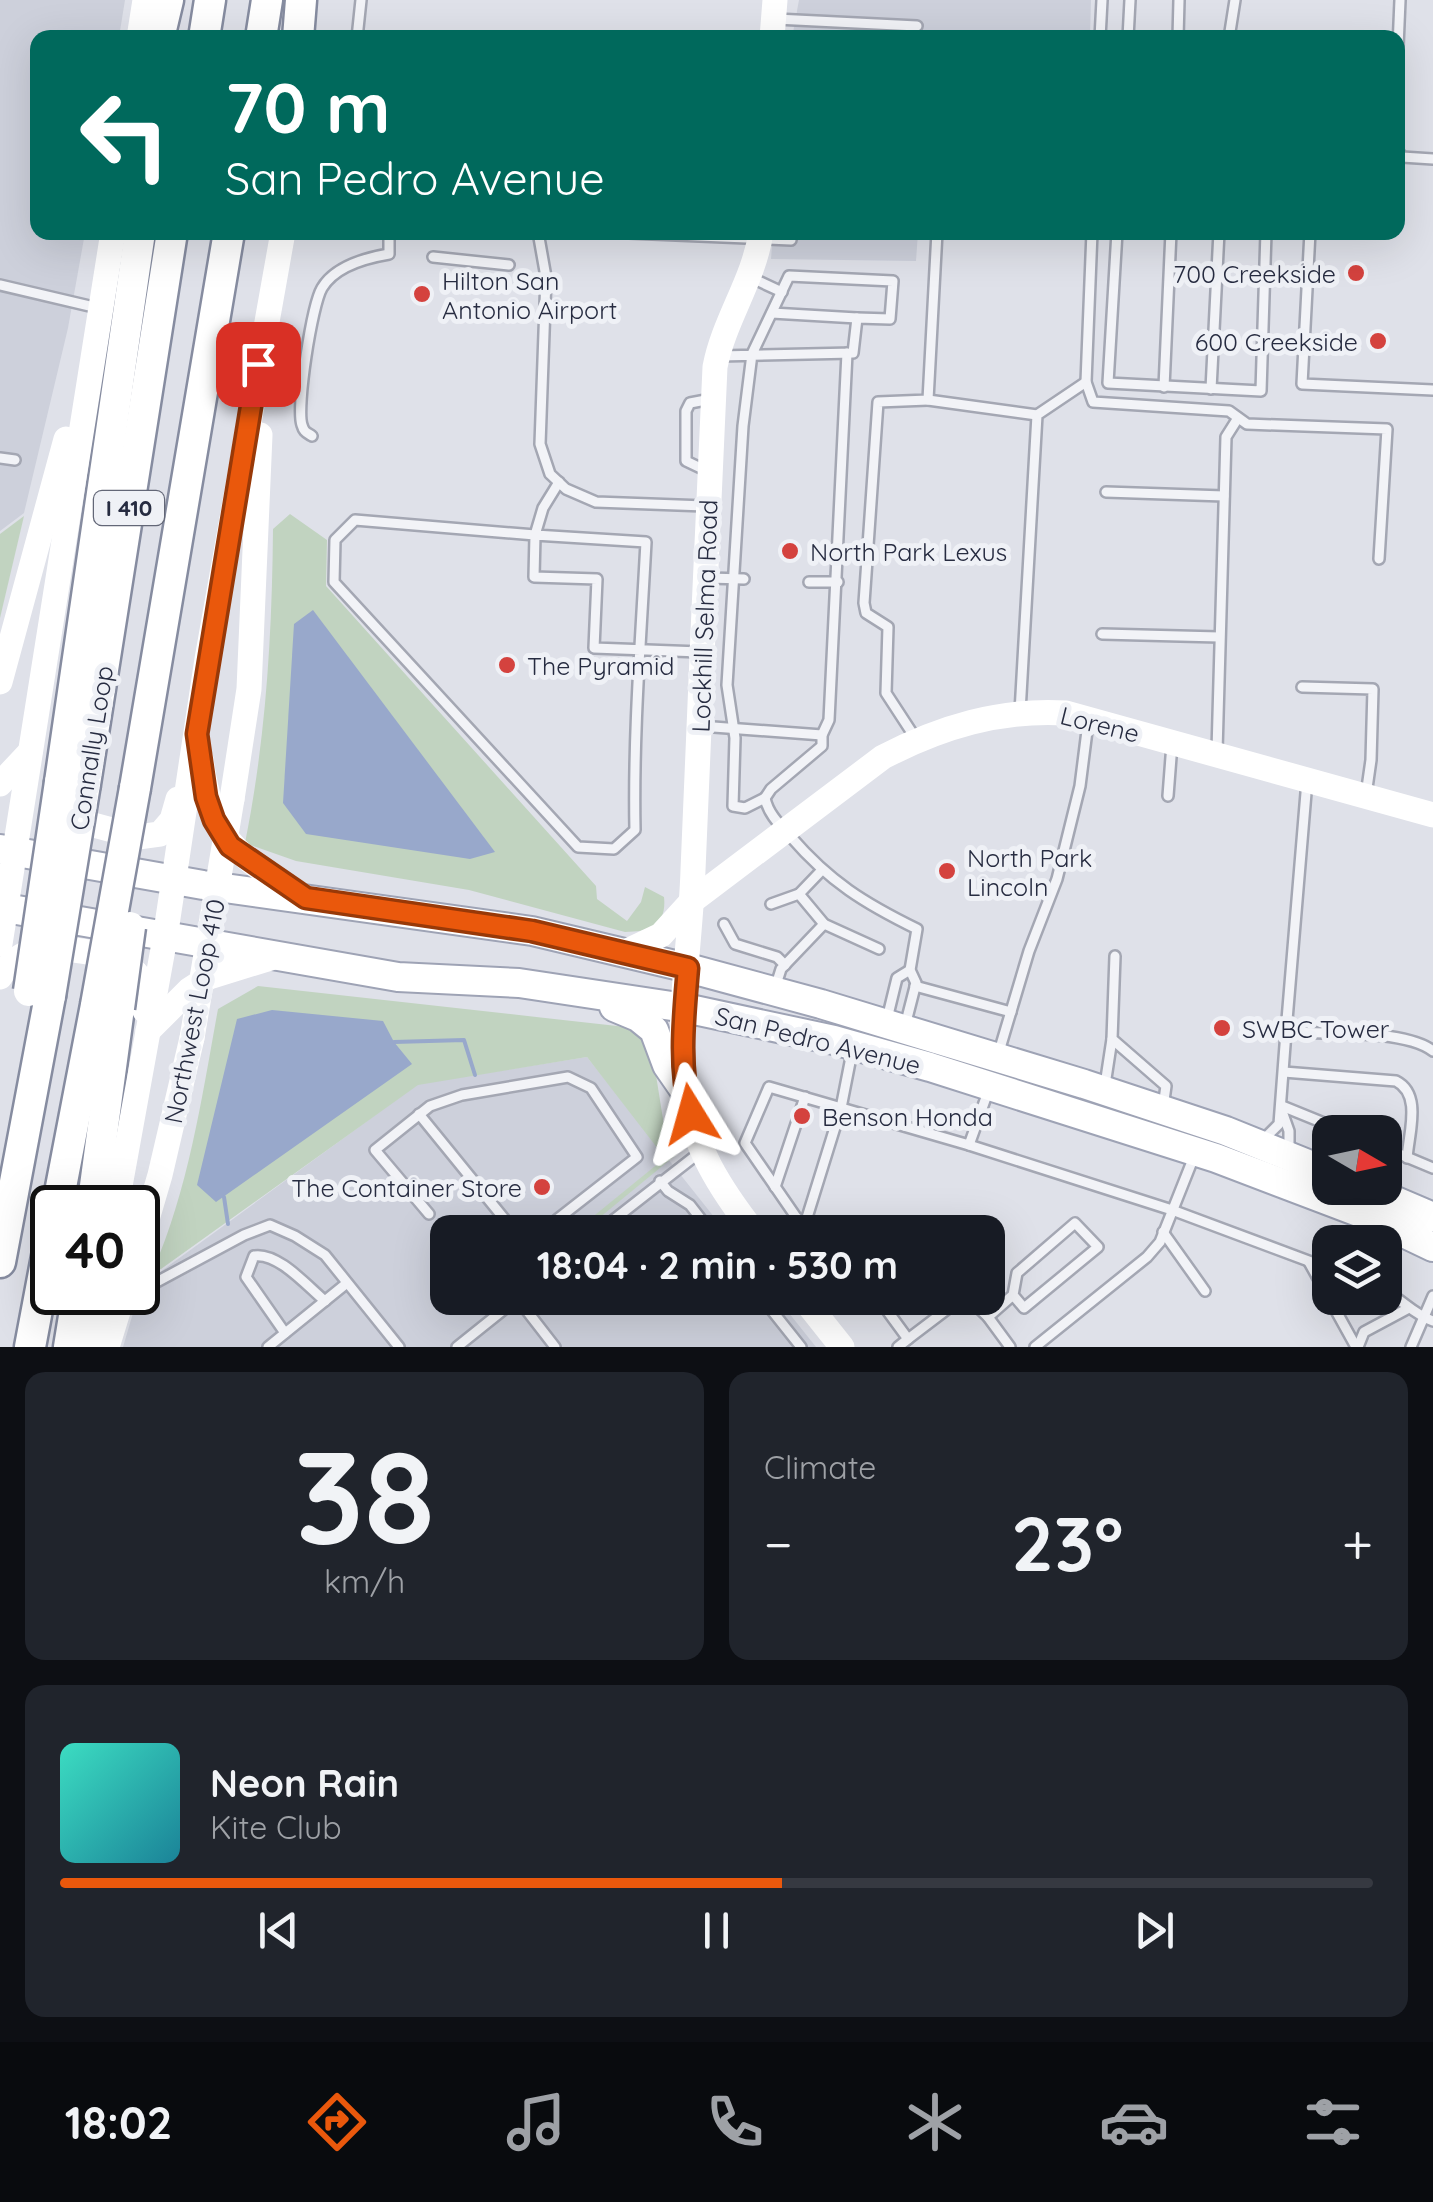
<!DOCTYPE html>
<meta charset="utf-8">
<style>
body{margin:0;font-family:Quicksand,sans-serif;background:#20242c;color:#f1f3f6;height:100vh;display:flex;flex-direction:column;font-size:38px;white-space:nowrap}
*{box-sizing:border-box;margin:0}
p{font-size:32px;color:#9ea1a6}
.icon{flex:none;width:55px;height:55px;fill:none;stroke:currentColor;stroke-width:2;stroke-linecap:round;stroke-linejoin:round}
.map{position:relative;height:1347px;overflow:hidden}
.side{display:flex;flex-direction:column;gap:25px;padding:25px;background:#0d0f14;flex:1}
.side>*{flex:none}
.guide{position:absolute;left:30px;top:30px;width:1375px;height:210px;border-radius:20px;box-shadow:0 10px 40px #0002;background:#00695c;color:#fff;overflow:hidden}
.needle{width:65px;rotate:99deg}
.fabs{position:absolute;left:1312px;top:1115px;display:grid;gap:20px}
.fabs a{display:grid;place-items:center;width:90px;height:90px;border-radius:20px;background:#171b24;box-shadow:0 10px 40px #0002;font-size:50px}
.speed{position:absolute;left:30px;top:1185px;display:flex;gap:20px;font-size:50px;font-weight:700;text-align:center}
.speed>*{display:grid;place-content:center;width:130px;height:130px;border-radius:50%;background:#171b24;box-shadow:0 10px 40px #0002;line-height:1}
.speed .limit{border:5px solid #111;border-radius:15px;background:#fff;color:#111}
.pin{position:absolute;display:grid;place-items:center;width:85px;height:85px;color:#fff;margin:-42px;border-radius:20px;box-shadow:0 5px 15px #0006}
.me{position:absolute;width:110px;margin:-55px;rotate:352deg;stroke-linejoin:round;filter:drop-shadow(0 0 8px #0008)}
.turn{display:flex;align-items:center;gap:35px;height:210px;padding:0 30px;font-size:45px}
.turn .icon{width:130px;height:130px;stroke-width:2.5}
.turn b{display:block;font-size:70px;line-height:85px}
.big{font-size:75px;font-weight:700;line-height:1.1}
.side .widget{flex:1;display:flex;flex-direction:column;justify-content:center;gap:15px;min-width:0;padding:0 35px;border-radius:20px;background:#20242c}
.side .dial{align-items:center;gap:0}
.dial b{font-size:130px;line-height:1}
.song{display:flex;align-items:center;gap:30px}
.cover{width:120px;height:120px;border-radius:15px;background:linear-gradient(135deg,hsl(170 70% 55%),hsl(190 70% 35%))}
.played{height:10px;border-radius:5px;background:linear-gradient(90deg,#ea580c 55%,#363941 55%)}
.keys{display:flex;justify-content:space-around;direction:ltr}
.heat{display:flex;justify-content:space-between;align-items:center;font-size:55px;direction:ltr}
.side .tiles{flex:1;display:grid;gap:25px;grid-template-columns:1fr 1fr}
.widget:last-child{grid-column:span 2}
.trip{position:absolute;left:430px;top:1215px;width:575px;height:100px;border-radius:20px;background:#171b24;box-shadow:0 10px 40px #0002;font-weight:700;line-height:100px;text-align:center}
.tab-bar{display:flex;height:160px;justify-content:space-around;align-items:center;background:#090b0e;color:#9ea1a6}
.tab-bar .icon{width:70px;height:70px}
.tab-bar .selected{color:#ea580c}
.tab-bar b{font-size:45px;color:#f1f3f6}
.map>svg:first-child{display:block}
.built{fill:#cdd0db}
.green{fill:#c1d3c0}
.water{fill:#98a8cb}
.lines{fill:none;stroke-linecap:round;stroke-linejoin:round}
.stream{stroke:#98a8cb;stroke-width:4}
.lane-casing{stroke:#a4a7b3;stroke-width:14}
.primary-casing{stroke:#9ea3b5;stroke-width:32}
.highway-casing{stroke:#868ca0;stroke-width:35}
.lane{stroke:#f2f3f7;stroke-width:9}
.secondary{stroke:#fff;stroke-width:25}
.primary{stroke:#fff;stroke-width:28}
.highway{stroke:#fff;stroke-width:30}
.highway-bridge-casing{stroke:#868ca0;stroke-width:35;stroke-linecap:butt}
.secondary-bridge{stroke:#fff;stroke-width:25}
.highway-bridge{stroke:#fff;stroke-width:30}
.route-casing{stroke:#983908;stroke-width:25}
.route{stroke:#ea580c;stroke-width:18}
.poi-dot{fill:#d4423e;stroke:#eff1f6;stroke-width:4}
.labels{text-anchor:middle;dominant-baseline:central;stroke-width:10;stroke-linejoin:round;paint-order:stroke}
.shield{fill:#eff1f6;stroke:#636777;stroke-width:2.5}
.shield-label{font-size:22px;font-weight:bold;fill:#272c41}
.poi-label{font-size:25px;fill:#272c41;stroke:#eff1f6;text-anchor:start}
.street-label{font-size:25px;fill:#272c41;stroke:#eff1f6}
</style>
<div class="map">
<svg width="1433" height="1347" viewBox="0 0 1433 1347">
<rect width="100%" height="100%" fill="#dfe1e9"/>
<!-- built -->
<g class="built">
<polygon points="0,0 125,0 119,37 38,38 38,232 85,233 68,328 24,513 0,531"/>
<polygon points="799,0 1091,0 1090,37 792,38"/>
<polygon points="773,233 918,233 916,261 771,259"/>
<polygon points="587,1057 726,1232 448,1232 448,1298 777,1298 816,1347 123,1347 141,1286 418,1084"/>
</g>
<!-- green -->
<g class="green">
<path d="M290,514L327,540L326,586L596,886L597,899L627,921L641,902L645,887L664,897C667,925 650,932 625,932L469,890L296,861L245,843C266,738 272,636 273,529Z"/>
<polygon points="24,516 0,618 0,534"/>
<path d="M258,986L635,1028L643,1043H649L652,1050L666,1138L677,1154L582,1232H574L665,1158L587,1057L418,1085L161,1269L153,1270C189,1188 202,1096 218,1009Z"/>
</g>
<!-- water -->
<g class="water">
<polygon points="313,610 495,852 470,859 306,834 283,803 294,624"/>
<polygon points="272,1010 383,1021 394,1042 412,1064 216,1202 197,1185 237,1019"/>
</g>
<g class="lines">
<!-- stream -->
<g class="stream">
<polyline points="394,1042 464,1040 475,1075"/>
<polyline points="224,1197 228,1224"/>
</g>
<!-- lane casing -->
<g class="lane-casing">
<g id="lane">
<polyline points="776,19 917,26"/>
<polyline points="357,38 361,0"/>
<polyline points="1100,38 1102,0"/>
<polyline points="1128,38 1130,0"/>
<polyline points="1178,38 1179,0"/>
<polyline points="1229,38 1235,0"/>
<polyline points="1398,47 1400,0"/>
<polyline points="1398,151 1402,157 1433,159"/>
<polyline points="538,232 546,277 540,444 550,474 566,489 596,502 705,506"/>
<polyline points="605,232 791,240"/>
<polyline points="1092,232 1086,382 1093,402 1229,411 1247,424 1387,429 1379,559"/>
<polyline points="1117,232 1108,383 1261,391 1266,232"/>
<polyline points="1310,232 1302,384 1433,390"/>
<polyline points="433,257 509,265"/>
<polyline points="752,278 782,292"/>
<polyline points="0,285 98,308"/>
<polyline points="772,313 857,318"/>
<path d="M847,353L829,720L822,735V746L771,789L765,798C768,814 781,826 791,837C830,882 864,903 917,929L910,970L916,983L905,1026"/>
<polyline points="720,356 853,353 857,318 890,319 893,281 789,276 752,354 743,426 727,685 735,738 733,806 745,808 765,798"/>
<polyline points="1164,387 1171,232"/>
<polyline points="1211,389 1219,232"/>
<polyline points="928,400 1037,415"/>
<path d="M312,436C306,432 304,432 302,425C296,407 312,305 322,288C335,266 365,258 389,254V232"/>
<polyline points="0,458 15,460"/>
<polyline points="707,471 686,461 686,411 690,403 711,399"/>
<path d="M559,482L543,508L535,535L646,542C641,637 633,734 635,830L614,849L578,847L334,582L335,540L355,520L535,535L534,577L597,579L594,648L700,652"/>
<polyline points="1106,492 1224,496"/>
<polyline points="708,578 744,579"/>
<polyline points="809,582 838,582"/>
<polyline points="1102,634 1219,637"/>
<polyline points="1302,687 1373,689 1371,760 1366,795"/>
<polyline points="1020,712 1037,415 1086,382"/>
<polyline points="700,726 822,735"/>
<polyline points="916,739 886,693 888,627 866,613 864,603 878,402 928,400 937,232"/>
<polyline points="1217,751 1226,437 1238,418"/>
<polyline points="1168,796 1172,744"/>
<polyline points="821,871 799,894 824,924 879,949"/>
<polyline points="771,904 799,894"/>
<polyline points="724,924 735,944 777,957 785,965"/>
<polyline points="1115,956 1112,1039 1166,1086 1163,1107"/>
<polyline points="915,986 1011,1012"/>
<polyline points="775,988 781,969 824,924"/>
<polyline points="887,1019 897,978 910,970"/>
<polyline points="1286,1032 1307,781"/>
<polyline points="998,1055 1029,951 1057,879 1080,786 1088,723"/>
<path d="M1284,1072L1396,1081C1422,1094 1409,1132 1407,1158"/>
<polyline points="1105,1085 1112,1039"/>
<polyline points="1282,1106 1346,1132"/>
<polyline points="419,1114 515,1232"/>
<polyline points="1283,1114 1289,1131 1289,1152"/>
<path d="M1262,1141L1279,1124L1286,1032C1323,1034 1405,1029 1433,1051"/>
<polyline points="969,1145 1172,1210 1330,1269"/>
<polyline points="1385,1148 1433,1168"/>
<polyline points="660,1181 668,1191 690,1205 711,1232"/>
<polyline points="775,1187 805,1097"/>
<polyline points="429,1214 375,1150 430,1106 462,1095 568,1077 591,1088 637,1157 541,1232"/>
<polyline points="598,1232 699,1153"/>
<polyline points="799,1232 805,1224 796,1217 745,1143 769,1087 969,1145 989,1089"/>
<polyline points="815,1232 805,1224 841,1108 853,1047"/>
<polyline points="1163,1232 1205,1291"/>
<polyline points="1309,1262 1356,1347"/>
<path d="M1385,1291C1403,1300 1413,1314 1433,1321"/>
<polyline points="138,1292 244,1235 270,1225 295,1236 325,1255 399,1347"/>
<polyline points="517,1298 555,1347"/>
<polyline points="762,1298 801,1347"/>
<polyline points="878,1298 908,1339 898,1347"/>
<polyline points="968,1298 988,1317 1010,1347"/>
<polyline points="988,1317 1013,1295 1024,1308 1098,1247 1075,1223 1017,1273 1013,1295"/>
<path d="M285,1333L246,1277L254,1256C278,1252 307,1286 325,1301"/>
<polyline points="908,1339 962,1298"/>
<polyline points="268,1347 347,1283"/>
<polyline points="457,1347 518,1298"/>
<polyline points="1035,1347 1147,1257 1160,1242 1195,1154"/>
<polyline points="1358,1347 1364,1332 1407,1309"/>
<polyline points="1411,1347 1433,1296"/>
</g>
</g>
<!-- primary casing -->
<g class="primary-casing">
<g id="primary">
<polyline points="0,849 203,885 532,931 688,968 821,1004 1084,1084 1226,1131 1330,1173"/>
<polyline points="0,907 398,977 519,983 685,1008 834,1040 930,1067 1216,1158 1366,1215 1433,1247"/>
<polyline points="614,1007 638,1017 654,1030 667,1065 685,1091"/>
<polyline points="1365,1188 1433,1217"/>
</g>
</g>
<!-- highway casing -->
<g class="highway-casing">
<g id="highway">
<polyline points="159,38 168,0"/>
<polyline points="204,38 210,0"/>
<polyline points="261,38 267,0"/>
<polyline points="298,38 301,0"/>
<polyline points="60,782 140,232"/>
<polyline points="85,784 172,232"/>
<polyline points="135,788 229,232"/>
<polyline points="57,1208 96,1005"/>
<polyline points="92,1208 119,1008"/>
<polyline points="0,1262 50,996"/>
<polyline points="30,1347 52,1230"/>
<polyline points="69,1347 78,1292"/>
</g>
</g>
<!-- lane -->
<use href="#lane" class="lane"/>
<!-- secondary -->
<g class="secondary">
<polyline points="139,38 145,0"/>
<polyline points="772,38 775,0"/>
<polyline points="0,682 66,439"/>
<path d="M201,759C213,845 237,854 306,898"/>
<polyline points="0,784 30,752"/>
<polyline points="232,799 249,689 260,435"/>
<polyline points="64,817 138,837 160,834 172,820 178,799"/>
<polyline points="0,944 113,232"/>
<path d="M623,953L661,935L692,901L883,757C941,727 1000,709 1066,713L1433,815"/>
<path d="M0,977C8,965 16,957 30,952C55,943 118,953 136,973C145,982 144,1000 145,1011"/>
<polyline points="148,1031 189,990 209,977 277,956"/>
<polyline points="116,1208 165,938 207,659 283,232"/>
<path d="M754,1232C721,1190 692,1145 685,1090C676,1021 691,940 693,870C700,702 707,535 715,367C724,320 754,280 761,232"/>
<polyline points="138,1250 160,1175 192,1038"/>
<polyline points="803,1298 842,1347"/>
<polyline points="94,1347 103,1292"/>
<polyline points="107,1347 124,1292"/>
</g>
<!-- primary -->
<use href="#primary" class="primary"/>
<!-- highway -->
<use href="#highway" class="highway"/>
<!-- highway-bridge casing -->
<g class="highway-bridge-casing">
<g id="highway-bridge">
<polyline points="29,991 60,782"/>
<polyline points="50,996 85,784"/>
<polyline points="96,1005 135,788"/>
<polyline points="119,1008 130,927"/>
</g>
</g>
<!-- secondary-bridge -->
<polyline class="secondary-bridge" points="192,1038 232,799"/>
<!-- highway-bridge -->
<use href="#highway-bridge" class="highway-bridge"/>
</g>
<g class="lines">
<!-- route casing -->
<g class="route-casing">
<path id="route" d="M258,364L197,734L206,797L214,820L230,846L306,898L532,931L688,968C684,1016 678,1067 691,1114"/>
</g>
<!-- route -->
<use href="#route" class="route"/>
</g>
<!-- markers -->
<g class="poi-dot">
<circle cx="1356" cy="273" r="10"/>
<circle cx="422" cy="294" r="10"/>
<circle cx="1378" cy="341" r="10"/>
<circle cx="790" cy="551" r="10"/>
<circle cx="507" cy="665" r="10"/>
<circle cx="947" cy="871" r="10"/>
<circle cx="1222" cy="1028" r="10"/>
<circle cx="802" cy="1116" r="10"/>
<circle cx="542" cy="1187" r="10"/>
</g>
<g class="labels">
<!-- shield labels -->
<rect class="shield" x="94" y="491" width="70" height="34" rx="8"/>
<g class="shield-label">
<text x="129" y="508">I 410</text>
</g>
<!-- poi labels -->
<g class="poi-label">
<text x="1336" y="273" text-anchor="end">700 Creekside</text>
<text x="442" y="280">Hilton San<tspan x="442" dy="29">Antonio Airport</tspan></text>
<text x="1358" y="341" text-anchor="end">600 Creekside</text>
<text x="810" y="551">North Park Lexus</text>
<text x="527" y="665">The Pyramid</text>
<text x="967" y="857">North Park<tspan x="967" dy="29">Lincoln</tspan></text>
<text x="1242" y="1028">SWBC Tower</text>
<text x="822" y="1116">Benson Honda</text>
<text x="522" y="1187" text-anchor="end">The Container Store</text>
</g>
<!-- street labels -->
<g class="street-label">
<text transform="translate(704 616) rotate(-88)">Lockhill Selma Road</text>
<text transform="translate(1100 724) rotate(14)">Lorene</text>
<text transform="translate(91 748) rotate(-81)">Connally Loop</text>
<text transform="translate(194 1011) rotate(-79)">Northwest Loop 410</text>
<text transform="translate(818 1040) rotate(14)">San Pedro Avenue</text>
</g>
</g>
</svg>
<div class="fabs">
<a><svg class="needle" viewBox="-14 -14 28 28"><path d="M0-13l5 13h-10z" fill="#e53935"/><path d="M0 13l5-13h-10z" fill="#9ea1a6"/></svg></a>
<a><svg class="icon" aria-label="layers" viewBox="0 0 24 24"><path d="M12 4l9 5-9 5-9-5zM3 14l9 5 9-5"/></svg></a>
</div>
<div class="speed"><div class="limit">40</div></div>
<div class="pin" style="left:258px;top:364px;background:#d93025"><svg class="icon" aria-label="arrive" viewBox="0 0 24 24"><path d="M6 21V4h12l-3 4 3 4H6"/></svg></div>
<svg class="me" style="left:691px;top:1114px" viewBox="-20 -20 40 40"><path d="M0-17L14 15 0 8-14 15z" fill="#ea580c" stroke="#fff" stroke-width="4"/></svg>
<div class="trip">18:04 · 2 min · 530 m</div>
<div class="guide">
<div class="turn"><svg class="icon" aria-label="left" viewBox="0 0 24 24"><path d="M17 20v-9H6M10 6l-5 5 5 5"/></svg><div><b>70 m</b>San Pedro Avenue</div></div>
</div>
</div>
<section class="side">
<div class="tiles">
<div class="widget dial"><b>38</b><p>km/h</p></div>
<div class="widget"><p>Climate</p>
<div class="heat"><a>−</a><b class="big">23°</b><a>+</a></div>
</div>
<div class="widget">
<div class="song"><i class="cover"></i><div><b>Neon Rain</b><p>Kite Club</p></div></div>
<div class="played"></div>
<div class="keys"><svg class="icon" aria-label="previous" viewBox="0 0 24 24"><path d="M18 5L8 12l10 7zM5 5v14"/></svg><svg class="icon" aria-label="pause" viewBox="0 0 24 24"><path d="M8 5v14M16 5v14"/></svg><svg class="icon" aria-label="next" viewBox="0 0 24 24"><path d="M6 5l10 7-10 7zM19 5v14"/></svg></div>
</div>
</div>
</section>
<nav class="tab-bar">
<b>18:02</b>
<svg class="icon selected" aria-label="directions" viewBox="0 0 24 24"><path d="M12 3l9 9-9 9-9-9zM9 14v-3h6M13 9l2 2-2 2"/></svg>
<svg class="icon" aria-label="music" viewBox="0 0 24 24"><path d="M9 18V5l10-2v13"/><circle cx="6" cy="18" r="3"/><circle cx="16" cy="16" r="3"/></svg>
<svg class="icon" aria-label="phone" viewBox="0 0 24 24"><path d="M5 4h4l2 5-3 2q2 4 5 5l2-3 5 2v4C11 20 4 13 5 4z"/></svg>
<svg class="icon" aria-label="climate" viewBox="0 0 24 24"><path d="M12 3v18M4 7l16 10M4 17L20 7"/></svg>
<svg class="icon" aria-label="car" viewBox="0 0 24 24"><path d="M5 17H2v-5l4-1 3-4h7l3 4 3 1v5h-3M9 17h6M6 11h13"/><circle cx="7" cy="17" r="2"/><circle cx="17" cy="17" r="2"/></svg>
<svg class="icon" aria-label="filters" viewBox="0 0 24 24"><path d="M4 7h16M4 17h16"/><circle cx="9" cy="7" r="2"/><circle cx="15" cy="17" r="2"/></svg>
</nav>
